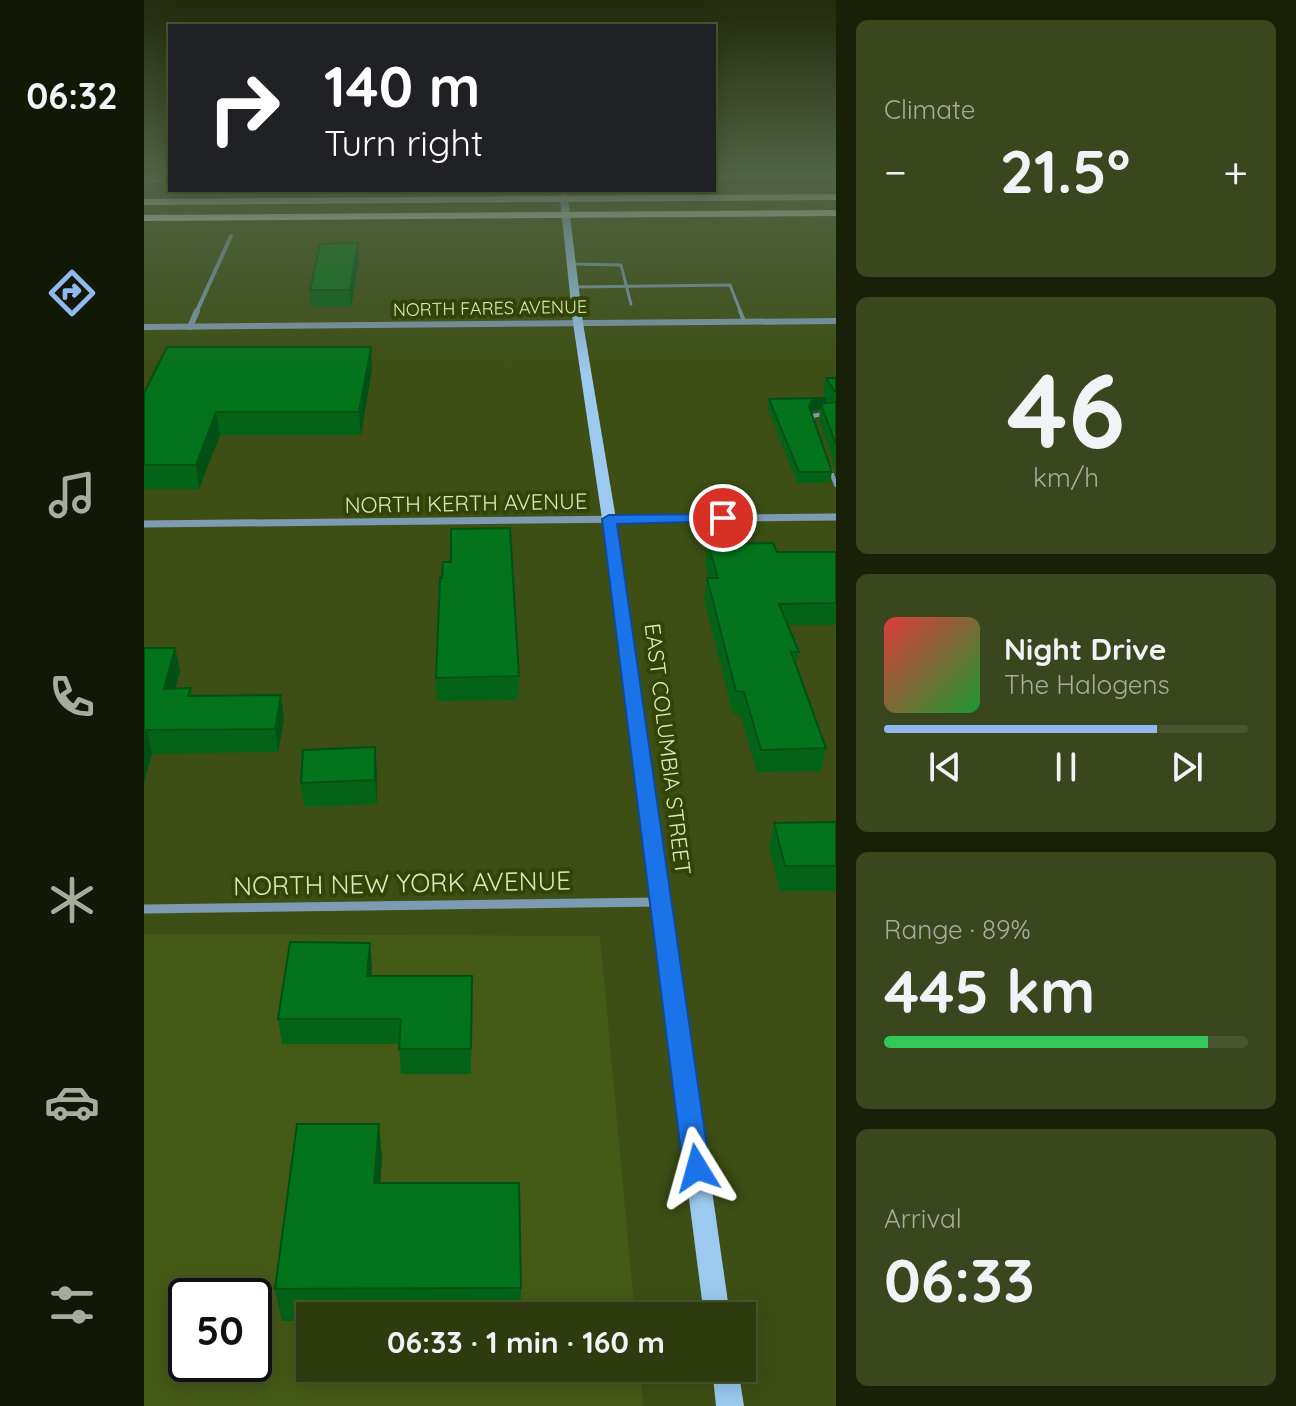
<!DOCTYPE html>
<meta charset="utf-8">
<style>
body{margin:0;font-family:Quicksand,sans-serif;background:#3a461d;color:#f1f3f6;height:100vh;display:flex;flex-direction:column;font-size:30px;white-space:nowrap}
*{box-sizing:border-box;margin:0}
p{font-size:26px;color:#a7ad9e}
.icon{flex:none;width:44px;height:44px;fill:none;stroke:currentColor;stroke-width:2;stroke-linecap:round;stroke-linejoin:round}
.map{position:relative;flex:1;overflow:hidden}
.drawer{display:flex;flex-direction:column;gap:20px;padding:20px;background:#192008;width:460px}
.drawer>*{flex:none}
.guide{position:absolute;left:24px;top:24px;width:548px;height:168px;border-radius:0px;box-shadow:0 4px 20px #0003,0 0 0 2px #49552f;background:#202124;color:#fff;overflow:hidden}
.speed{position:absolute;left:24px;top:1278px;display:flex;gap:16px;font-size:40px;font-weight:700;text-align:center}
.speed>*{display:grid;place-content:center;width:104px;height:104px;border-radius:50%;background:#2e3b0f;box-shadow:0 4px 20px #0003,0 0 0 2px #49552f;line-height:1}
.speed .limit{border:4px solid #111;border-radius:12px;background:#fff;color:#111}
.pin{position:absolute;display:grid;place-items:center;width:68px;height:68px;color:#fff;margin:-34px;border:4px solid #fff;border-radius:50%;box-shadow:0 2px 8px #0007}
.me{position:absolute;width:88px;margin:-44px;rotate:352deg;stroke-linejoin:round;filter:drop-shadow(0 0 6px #0008)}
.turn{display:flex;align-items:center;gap:28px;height:168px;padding:0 24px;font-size:36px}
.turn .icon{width:104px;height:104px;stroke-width:2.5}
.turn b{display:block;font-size:56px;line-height:68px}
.big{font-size:60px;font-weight:800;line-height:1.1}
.drawer .card{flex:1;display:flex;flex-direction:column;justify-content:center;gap:12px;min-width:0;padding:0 28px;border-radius:12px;background:#3a461d}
.drawer .dial{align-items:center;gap:0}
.dial b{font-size:104px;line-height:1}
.song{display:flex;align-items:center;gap:24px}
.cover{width:96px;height:96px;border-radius:12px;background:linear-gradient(135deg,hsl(0 70% 55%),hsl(130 70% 35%))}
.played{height:8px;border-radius:4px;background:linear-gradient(90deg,#90b9f0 75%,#49552f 75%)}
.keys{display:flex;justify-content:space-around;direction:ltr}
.heat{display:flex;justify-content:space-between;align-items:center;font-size:44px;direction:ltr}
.charge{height:12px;border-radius:6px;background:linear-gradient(90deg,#34c759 89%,#49552f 0)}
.trip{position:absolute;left:152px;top:1302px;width:460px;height:80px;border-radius:0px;background:#2e3b0f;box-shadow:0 4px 20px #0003,0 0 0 2px #49552f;font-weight:800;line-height:80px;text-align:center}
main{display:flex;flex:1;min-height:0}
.tabs{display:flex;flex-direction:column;width:144px;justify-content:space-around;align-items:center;background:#121806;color:#a7ad9e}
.tabs .icon{width:56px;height:56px}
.tabs .current{color:#90b9f0}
.tabs b{font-size:36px;color:#f1f3f6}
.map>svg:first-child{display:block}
.built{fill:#465a17;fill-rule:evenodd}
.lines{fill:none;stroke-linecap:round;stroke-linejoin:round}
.service-far1{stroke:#7e9bb3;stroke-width:3}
.service{stroke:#7e9bb3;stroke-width:4}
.minor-far3{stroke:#7e9bb3;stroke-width:4}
.minor-far2{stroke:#7e9bb3;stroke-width:6}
.minor-far1{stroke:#7e9bb3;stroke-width:7}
.minor{stroke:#7e9bb3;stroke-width:9}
.tertiary{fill:#7e9bb3;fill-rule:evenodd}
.secondary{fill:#9cc9f0;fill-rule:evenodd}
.trunk{fill:#e8f4fe;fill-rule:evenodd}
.wall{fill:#036418}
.shaded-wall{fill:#025114}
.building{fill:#03741c;stroke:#025114;stroke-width:2}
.route{fill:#1a73e8;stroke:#114b97;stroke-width:2}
.labels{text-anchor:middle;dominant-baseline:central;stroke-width:8;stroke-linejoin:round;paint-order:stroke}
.far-street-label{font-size:18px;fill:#d8e7c0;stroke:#334405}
.street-label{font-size:22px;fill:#d8e7c0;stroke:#334405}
.near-street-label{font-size:26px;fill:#d8e7c0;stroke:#334405}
</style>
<main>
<nav class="tabs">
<b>06:32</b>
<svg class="icon current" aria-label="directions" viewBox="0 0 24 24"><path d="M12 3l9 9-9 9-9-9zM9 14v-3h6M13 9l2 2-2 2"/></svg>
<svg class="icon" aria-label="music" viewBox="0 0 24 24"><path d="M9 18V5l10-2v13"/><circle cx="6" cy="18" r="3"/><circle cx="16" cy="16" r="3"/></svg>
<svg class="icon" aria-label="phone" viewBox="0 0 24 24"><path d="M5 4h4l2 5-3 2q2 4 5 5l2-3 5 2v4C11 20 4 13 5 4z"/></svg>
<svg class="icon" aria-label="climate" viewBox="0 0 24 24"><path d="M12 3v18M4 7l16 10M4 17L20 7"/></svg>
<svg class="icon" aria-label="car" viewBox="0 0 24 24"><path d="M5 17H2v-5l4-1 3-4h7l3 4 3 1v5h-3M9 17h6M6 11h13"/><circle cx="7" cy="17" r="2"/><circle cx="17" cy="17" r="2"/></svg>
<svg class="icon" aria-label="filters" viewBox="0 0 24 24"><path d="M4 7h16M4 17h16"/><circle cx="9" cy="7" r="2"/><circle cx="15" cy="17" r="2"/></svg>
</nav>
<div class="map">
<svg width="692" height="1406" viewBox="0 0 692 1406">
<rect width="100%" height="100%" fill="#3d4f14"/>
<!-- built -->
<path class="built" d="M0,934L456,936L491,1316H166V1368H496L499,1406H0ZM42,1296H110V1364H42Z"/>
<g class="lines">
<!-- service-far1 -->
<g class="service-far1">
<polyline points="427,264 477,265 487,304"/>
<polyline points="429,287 586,285 597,313"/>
</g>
<!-- service -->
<g class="service">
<polyline points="596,311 600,321"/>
<polyline points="669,421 668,416 692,412"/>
<polyline points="686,469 692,485"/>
</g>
<!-- minor-far3 -->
<g class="minor-far3">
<polyline points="570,177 692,177"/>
<polyline points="0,181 26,181"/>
<polyline points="52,313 87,236"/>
</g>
<!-- minor-far2 -->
<polyline class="minor-far2" points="46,327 53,311"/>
<!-- minor-far1 -->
<polyline class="minor-far1" points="0,524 692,517"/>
<!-- minor -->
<polyline class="minor" points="0,909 515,902"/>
<!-- tertiary -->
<g class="tertiary">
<polygon points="416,190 422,190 422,200 417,199"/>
<polygon points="692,318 692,324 0,330 0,324"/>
</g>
<!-- secondary -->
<g class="secondary">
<polygon points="420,197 424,199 439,323 472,519 586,1316 560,1316 458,519 429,323 416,199"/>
<polygon points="568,1368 594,1368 600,1406 572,1406"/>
</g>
<!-- trunk -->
<g class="trunk">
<polygon points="692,194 692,200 0,205 0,199"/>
<polygon points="692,210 692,216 0,221 0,215"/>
</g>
</g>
<!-- wall -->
<g class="wall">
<polygon points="215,260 207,307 167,307 166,290"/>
<polygon points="227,347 228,369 217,435 76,435 55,489 0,489 0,393"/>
<polygon points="682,378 692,378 692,470 675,420 676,410 667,411 688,472 686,483 653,483 624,409 625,399 682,398 679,393"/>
<polygon points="564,544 633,552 692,552 692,625 644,625 655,652 652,666 682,748 677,771 613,772 596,714 589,714 560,599 563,578 565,578 561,564"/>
<polygon points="0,648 31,648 36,671 31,689 47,688 48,696 140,719 134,752 8,754 0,782"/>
<polygon points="375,676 374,700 293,701 292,678"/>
<polygon points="231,747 233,771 233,804 160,807 157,783"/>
<polygon points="692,822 692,891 636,891 625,847 630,823"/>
<polygon points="228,967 227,976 328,976 327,1074 257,1074 255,1044 138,1044 134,1019"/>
<polygon points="238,1157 236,1183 377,1288 376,1316 166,1316 166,1321 138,1321 131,1289"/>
</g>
<!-- shaded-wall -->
<g class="shaded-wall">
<polygon points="214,243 215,260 207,307 206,290"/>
<polygon points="227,347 228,369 217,435 215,412"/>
<polygon points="683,398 681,409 677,404 676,410 666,411 665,406 668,401"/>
<polygon points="72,412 76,435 55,489 52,465"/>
<polygon points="31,648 36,671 25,712 20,689"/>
<polygon points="137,695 140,719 134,752 131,729"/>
<polygon points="3,730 8,754 0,782 0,740"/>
<polygon points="231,747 233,771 233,804 231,780"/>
<polygon points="226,943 228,967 225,1001 223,976"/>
<polygon points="235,1124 238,1157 234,1217 230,1183"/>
</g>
<!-- building -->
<g class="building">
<polygon points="214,243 206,290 166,290 176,244"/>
<polygon points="23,347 227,347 215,412 72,412 52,465 0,465 0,393"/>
<polygon points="682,378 692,378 692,392 691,392"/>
<polygon points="683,398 668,401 665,406 688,472 655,472 625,399"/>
<polygon points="692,402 692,445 677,404"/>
<polygon points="366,528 375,676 292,678 296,578 298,578 299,562 307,562 307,529"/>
<polygon points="629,543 633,552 692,552 692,603 635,604 655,652 647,652 682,748 617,750 600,692 592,691 563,578 574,578 564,544"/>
<polygon points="0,648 31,648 20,689 47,688 44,696 137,695 131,729 3,730 0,740"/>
<polygon points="231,747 231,780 157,783 159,750"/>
<polygon points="692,822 692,866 641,866 630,823"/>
<polygon points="146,942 226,943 223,976 328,976 327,1049 255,1049 257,1019 134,1019"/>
<polygon points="153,1124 235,1124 230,1183 375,1183 377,1288 131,1289"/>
</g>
<!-- sky -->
<linearGradient id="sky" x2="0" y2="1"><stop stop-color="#222b0b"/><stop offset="0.47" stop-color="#516345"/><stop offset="1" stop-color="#516345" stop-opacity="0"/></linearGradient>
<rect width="692" height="371" fill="url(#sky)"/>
<!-- route -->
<polygon class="route" points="579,514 586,518 584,521 473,524 566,1168 562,1177 553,1180 543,1177 539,1168 458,519 465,515"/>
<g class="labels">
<!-- far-street labels -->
<g class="far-street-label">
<text transform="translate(346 308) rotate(-1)">NORTH FARES AVENUE</text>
</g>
<!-- street labels -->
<g class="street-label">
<text transform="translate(322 503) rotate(-1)">NORTH KERTH AVENUE</text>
<text transform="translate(524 749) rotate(83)">EAST COLUMBIA STREET</text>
</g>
<!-- near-street labels -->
<g class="near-street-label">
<text transform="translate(258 883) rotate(-1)">NORTH NEW YORK AVENUE</text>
</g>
</g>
</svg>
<div class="speed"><div class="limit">50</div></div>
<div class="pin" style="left:579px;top:518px;background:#d93025"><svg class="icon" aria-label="arrive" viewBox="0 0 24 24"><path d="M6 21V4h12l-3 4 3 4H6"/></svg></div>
<svg class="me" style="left:553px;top:1168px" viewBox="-20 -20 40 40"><path d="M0-17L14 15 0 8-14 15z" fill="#1a73e8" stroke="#fff" stroke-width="4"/></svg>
<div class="trip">06:33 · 1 min · 160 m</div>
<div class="guide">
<div class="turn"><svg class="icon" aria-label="right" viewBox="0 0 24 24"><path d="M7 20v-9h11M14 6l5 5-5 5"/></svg><div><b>140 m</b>Turn right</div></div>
</div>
</div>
<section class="drawer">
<div class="card"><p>Climate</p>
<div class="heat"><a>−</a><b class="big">21.5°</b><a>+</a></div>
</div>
<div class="card dial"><b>46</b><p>km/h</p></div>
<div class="card">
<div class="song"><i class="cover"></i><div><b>Night Drive</b><p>The Halogens</p></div></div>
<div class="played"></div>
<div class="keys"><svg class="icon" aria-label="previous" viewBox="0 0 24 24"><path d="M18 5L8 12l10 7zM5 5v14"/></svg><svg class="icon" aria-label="pause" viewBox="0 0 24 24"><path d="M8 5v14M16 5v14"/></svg><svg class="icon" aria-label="next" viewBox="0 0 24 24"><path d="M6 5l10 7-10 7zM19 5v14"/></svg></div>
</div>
<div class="card"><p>Range · 89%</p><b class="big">445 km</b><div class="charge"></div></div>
<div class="card"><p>Arrival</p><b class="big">06:33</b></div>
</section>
</main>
